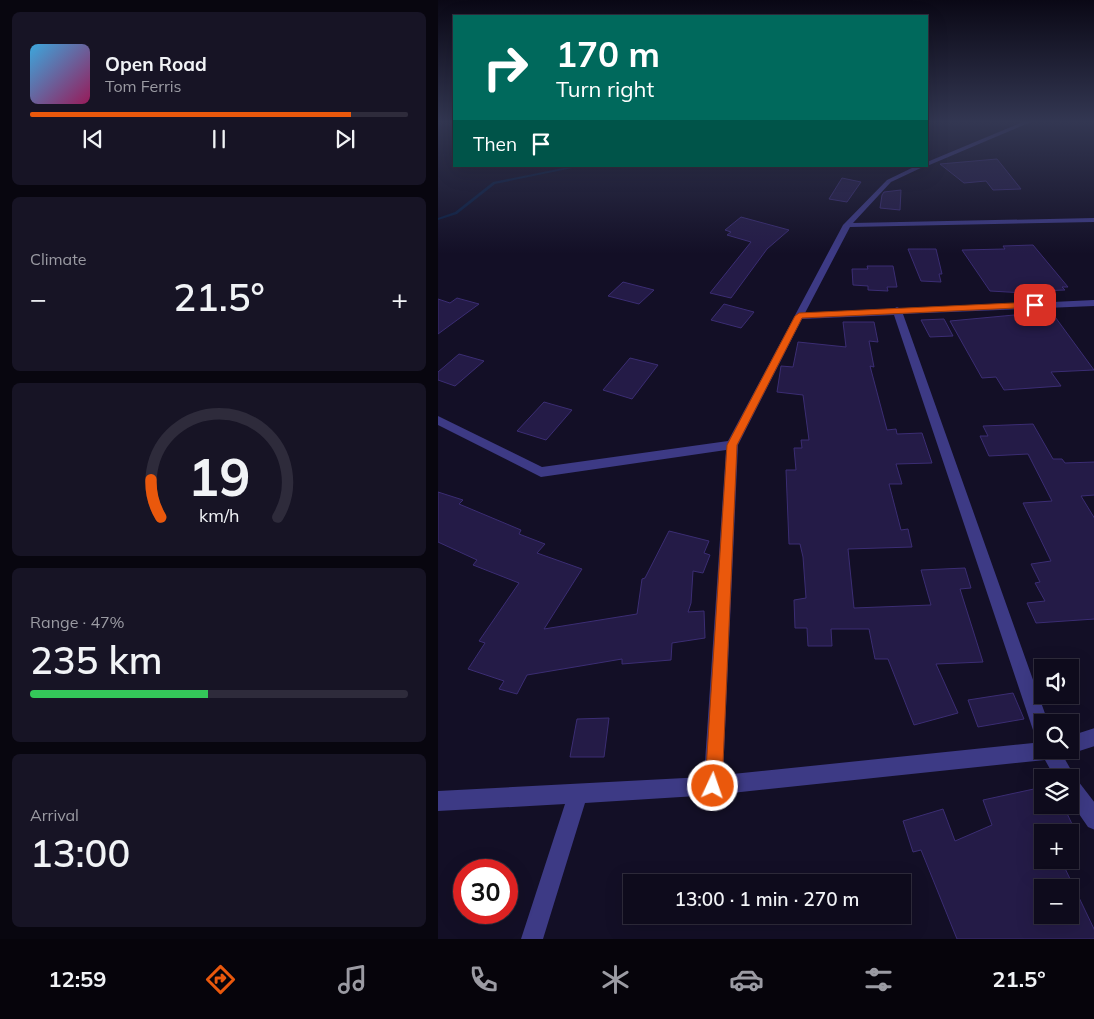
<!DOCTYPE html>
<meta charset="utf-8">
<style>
body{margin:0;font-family:Mulish,sans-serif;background:#171425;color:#f1f3f6;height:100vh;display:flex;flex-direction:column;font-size:19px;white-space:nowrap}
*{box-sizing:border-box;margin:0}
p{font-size:16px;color:#9b9ba3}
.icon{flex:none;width:28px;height:28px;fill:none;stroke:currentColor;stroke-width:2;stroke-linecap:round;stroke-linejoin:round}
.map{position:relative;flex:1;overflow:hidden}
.side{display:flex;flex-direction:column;gap:12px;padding:12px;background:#08060f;width:438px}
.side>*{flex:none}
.banner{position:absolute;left:15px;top:15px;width:475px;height:152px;border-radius:0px;box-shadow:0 5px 20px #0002,0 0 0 1px #2e2b3b;background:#00695c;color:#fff;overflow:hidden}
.buttons{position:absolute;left:596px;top:659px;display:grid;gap:10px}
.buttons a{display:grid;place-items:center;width:45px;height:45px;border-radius:0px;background:#0e0b1c;box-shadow:0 5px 20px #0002,0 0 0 1px #2e2b3b;font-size:25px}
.speed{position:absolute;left:15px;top:859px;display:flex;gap:10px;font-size:25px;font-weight:700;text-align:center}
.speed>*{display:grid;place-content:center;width:65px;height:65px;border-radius:50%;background:#0e0b1c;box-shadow:0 5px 20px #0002,0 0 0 1px #2e2b3b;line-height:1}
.speed .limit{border:8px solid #d22;background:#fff;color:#111}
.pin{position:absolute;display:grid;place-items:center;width:42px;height:42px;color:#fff;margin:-21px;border-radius:10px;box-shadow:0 2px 8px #0006}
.me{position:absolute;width:55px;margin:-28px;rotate:3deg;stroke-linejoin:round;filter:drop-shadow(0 0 4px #0008)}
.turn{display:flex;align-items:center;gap:18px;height:105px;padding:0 20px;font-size:22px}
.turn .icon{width:65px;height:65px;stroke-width:2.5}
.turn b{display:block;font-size:35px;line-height:42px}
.then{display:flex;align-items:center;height:48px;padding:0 20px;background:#0003;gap:10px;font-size:19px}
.big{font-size:38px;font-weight:600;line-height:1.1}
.side .tile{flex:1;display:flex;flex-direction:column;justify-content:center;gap:8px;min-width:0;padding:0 18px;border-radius:8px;background:#171425}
.side .dial{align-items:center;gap:0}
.dial svg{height:130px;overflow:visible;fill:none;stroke:#2e2b3b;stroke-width:7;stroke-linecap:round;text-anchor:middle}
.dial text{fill:#f1f3f6;stroke:none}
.song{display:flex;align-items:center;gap:15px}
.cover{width:60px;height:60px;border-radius:8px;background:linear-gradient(135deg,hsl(200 70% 55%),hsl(330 70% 35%))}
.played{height:5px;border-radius:2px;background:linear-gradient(90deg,#ea580c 85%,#2e2b3b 85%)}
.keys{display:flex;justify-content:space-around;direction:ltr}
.heat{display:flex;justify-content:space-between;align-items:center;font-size:28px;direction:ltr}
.charge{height:8px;border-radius:4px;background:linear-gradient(90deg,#34c759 47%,#2e2b3b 0)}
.trip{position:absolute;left:185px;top:874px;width:288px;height:50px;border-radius:0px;background:#0e0b1c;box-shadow:0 5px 20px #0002,0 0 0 1px #2e2b3b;font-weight:600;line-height:50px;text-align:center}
.dock{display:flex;height:80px;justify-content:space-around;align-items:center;background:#06040b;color:#9b9ba3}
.dock .icon{width:35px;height:35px}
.dock .on{color:#ea580c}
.dock b{font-size:22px;color:#f1f3f6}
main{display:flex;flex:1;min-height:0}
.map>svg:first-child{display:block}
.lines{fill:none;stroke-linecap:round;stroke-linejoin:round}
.stream{fill:#0a1f44;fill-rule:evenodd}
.building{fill:#241b47;stroke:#3b2d73;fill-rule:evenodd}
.street{fill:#3d3a85;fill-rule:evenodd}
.route{fill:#ea580c;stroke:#983908}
</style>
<main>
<section class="side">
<div class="tile">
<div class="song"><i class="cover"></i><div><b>Open Road</b><p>Tom Ferris</p></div></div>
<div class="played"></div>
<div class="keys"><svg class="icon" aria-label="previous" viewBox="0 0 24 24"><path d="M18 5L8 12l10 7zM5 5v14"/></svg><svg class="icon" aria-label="pause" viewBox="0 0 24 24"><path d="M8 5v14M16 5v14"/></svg><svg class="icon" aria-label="next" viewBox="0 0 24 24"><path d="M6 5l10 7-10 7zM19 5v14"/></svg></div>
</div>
<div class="tile"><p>Climate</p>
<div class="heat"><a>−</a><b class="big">21.5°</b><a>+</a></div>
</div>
<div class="tile dial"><svg viewBox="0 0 100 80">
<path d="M14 69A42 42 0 1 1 86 69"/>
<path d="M14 69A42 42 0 0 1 8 46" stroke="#ea580c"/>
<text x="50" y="56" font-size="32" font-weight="700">19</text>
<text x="50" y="72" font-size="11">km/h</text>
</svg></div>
<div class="tile"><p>Range · 47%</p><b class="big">235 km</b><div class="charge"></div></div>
<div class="tile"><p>Arrival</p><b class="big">13:00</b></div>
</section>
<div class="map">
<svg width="657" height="939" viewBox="0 0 657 939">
<rect width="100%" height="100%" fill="#130f26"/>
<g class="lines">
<!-- stream -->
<polygon class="stream" points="135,166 144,166 57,184 19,214 0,220 0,218 17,212 55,182"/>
</g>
<!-- building -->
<g class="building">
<polygon points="559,159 583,189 555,190 548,181 526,183 502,164"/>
<polygon points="404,178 423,182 409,202 391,199"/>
<polygon points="463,190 462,210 442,208 444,195 446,192"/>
<polygon points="303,217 351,230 329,249 293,298 272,293 313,242 289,235 293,232 287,230"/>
<polygon points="595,245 630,287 624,287 627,290 598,291 605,301 587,301 587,293 552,291 524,250 567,249 565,246"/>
<polygon points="470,249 498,249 504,274 501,274 503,282 483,281"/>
<polygon points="429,266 455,266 459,287 449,287 450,291 430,290 430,286 415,285 414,269 430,269"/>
<polygon points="185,282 216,290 201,304 170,296"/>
<polygon points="19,298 41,304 0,334 0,299 12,303"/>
<polygon points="286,304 316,312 303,328 273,320"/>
<polygon points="612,310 656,370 613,372 623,386 566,390 558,377 544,378 512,321 587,314 587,311"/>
<polygon points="506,319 515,336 492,337 483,320"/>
<polygon points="405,322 436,322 440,342 431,341 436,367 432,366 449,430 458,429 459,434 484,433 494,463 458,464 464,484 451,484 463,530 470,529 474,547 410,549 416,608 493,605 483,570 527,568 533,588 522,589 545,662 498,664 520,713 476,725 450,659 437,659 431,629 393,629 394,646 370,646 369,628 357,628 356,600 368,598 365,557 362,544 351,544 348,470 358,470 356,448 364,448 363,440 371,440 365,395 339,392 343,366 355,367 360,342 408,347"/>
<polygon points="21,354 46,361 17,386 0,380 0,372"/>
<polygon points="192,358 220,365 194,399 165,390"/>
<polygon points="106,402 134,410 108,440 79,431"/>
<polygon points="595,424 615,459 624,459 627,463 657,462 657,495 643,496 657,519 657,619 598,623 589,603 607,601 597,583 602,582 593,564 613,561 585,503 614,501 590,454 551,456 542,436 550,436 545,426"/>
<polygon points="0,492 25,500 21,504 83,530 81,534 107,544 99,553 144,569 106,629 199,614 204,579 207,578 231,531 271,541 266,553 272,555 265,573 255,571 253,603 250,612 266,611 267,638 234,643 233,660 184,664 184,659 89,675 79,694 61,689 66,681 30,669 47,643 41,641 81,583 35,565 39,560 0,542"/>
<polygon points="575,693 586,719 540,727 530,700"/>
<polygon points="171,718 166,757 132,757 139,719"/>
<path d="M605,787V805H625L634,824L609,830L610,832H605V860H623L657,931V939H519L483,850L475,852L465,821L505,809L517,841L554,825L545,800ZM605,888H632V915H605Z"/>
</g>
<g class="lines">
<!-- street -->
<g class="street">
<polygon points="585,122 593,122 489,166 489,162"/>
<polygon points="478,166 487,166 453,182 415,223 657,218 657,222 412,227 367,313 455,309 459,307 463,309 657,300 657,306 465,314 610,722 605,722 605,742 599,739 596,733 456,315 364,319 300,445 285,775 605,742 605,750 632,750 632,736 657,728 657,746 632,754 625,750 624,754 637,777 657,803 657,830 650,827 632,801 632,778 617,778 607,760 275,795 147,803 105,939 83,939 127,804 0,811 0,791 266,777 288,450 103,477 0,425 0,416 104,467 290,441 405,225 449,180"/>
</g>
</g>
<!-- sky -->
<linearGradient id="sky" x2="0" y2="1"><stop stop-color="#0a0815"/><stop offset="0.48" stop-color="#333752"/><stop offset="1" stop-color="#333752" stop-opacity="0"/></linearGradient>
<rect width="657" height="254" fill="url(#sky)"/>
<!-- route -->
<polygon class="route" points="597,302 600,303 600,307 364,318 299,445 284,786 281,792 275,795 269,792 267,786 289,445 357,316 361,313"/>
</svg>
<div class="buttons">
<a><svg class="icon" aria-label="sound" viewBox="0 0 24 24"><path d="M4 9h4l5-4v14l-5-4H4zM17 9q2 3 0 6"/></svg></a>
<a><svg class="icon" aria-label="search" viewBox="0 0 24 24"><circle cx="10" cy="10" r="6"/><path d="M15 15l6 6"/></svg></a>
<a><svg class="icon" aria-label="layers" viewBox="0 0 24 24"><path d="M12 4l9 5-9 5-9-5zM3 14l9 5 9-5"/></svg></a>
<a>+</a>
<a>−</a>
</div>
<div class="speed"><div class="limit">30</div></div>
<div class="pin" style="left:597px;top:305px;background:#d93025"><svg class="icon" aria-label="arrive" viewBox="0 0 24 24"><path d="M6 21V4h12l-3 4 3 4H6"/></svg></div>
<svg class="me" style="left:275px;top:786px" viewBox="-20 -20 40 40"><circle r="17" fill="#ea580c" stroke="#fff" stroke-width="3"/><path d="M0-11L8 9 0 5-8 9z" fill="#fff"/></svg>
<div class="trip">13:00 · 1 min · 270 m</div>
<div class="banner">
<div class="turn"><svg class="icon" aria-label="right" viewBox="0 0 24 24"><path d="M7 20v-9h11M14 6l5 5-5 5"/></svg><div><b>170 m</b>Turn right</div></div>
<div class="then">Then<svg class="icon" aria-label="arrive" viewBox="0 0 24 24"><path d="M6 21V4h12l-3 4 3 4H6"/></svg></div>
</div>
</div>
</main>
<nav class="dock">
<b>12:59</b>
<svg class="icon on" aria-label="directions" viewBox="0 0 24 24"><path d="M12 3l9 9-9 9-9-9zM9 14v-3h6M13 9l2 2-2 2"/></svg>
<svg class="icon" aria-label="music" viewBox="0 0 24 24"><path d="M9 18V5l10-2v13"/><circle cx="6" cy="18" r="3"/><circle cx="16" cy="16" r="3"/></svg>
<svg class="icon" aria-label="phone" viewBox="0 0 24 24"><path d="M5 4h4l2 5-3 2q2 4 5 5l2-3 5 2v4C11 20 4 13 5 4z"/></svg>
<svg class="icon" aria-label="climate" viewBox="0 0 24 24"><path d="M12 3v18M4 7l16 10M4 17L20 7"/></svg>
<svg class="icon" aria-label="car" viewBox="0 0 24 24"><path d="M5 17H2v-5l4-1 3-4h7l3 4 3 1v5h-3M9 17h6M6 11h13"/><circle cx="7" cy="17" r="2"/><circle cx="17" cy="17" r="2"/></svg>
<svg class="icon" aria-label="filters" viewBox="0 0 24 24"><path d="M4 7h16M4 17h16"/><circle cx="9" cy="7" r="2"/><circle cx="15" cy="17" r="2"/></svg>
<b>21.5°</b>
</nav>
